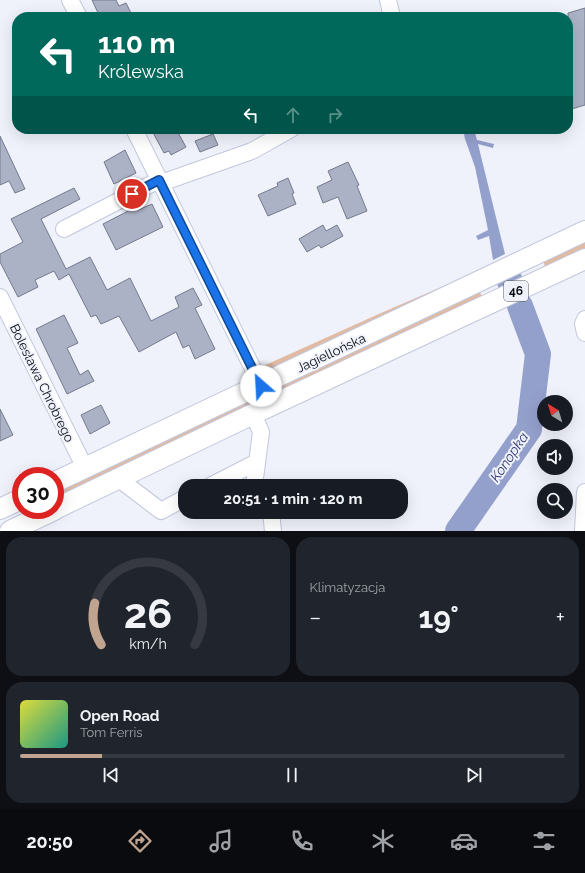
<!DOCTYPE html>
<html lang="pl">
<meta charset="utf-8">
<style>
body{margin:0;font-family:Raleway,sans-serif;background:#20242c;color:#f1f3f6;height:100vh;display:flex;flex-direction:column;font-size:15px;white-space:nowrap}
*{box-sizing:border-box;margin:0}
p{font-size:13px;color:#9ea1a6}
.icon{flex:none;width:22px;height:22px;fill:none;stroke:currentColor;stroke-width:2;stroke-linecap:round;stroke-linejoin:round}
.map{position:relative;height:531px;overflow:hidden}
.details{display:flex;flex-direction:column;gap:6px;padding:6px;background:#0d0f14;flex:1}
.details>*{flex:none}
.guide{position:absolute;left:12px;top:12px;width:561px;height:122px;border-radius:16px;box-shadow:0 4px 16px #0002;background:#00695c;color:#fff;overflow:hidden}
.needle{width:26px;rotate:322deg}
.fabs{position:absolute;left:537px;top:395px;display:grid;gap:8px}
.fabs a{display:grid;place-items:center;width:36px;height:36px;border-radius:50%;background:#171b24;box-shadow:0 4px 16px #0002;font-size:20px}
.speed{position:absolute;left:12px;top:467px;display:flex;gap:8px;font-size:20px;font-weight:700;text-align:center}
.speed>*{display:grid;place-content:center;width:52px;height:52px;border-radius:50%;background:#171b24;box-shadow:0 4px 16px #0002;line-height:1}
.speed .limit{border:6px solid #d22;background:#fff;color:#111}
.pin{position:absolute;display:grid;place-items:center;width:34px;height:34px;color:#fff;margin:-17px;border:2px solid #fff;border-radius:50%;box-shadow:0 1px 4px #0007}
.me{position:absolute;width:44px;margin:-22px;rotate:334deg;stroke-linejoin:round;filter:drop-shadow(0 0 3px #0008)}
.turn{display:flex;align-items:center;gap:14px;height:84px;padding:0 20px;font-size:18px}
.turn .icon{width:52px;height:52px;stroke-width:2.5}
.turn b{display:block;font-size:28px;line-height:34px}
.lanes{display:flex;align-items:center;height:38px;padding:0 20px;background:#0003;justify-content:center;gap:20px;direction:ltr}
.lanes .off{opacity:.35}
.big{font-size:30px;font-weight:700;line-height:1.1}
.details .widget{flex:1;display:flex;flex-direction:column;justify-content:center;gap:6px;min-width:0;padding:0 14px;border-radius:16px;background:#20242c}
.details .dial{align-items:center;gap:0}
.dial svg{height:104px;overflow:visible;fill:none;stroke:#363941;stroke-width:7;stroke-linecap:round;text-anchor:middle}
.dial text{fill:#f1f3f6;stroke:none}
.song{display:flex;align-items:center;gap:12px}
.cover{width:48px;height:48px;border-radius:6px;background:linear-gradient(135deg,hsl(60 70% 55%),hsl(170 70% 35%))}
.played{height:4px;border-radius:2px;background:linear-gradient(90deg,#c1a490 15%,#363941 15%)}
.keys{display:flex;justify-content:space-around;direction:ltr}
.heat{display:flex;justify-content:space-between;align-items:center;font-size:22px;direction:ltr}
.details .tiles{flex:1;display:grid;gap:6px;grid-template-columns:1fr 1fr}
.widget:last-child{grid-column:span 2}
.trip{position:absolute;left:178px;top:479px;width:230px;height:40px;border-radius:16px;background:#171b24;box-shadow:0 4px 16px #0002;font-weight:700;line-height:40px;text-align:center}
.tab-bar{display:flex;height:64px;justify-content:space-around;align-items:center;background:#090b0e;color:#9ea1a6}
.tab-bar .icon{width:28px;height:28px}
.tab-bar .active{color:#c1a490}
.tab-bar b{font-size:18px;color:#f1f3f6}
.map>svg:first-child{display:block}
.green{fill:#e2b9a1}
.water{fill:#94a0cc}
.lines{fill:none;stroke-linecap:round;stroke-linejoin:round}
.river{stroke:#94a0cc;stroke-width:26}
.building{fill:#acb2c6;stroke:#747a8d}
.minor-casing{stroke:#c2c8dd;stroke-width:18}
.major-casing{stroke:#c2c8dd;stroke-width:22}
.minor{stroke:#fff;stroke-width:16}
.major{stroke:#fff;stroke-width:20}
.route-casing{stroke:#114b97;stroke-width:10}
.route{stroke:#1a73e8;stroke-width:7}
.labels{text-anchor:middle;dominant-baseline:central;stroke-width:4;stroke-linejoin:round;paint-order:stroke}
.shield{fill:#f0f2fb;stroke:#4f5159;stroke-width:1}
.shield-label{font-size:12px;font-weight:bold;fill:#0a0c13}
.street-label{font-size:13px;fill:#0a0c13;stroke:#f0f2fb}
.water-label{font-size:14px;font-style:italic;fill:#333e76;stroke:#f0f2fb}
</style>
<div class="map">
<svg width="585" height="531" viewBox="0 0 585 531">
<rect width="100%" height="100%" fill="#f0f2fb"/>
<!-- green -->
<g class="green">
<polygon points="585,241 585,251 546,269 543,261"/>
<polygon points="470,277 269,372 261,367 381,313 453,282"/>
<polygon points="479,290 483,299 55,501 55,491"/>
</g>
<!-- water -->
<polygon class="water" points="463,129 474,129 477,140 494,144 493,148 478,144 505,254 493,260 489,236 478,240 476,236 488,230 475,167 465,139"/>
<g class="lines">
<!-- river -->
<g class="river">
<polyline points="509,279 511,284"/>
<polyline points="458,531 529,429 538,354 520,306"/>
</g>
</g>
<!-- building -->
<g class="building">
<polygon points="92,0 116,0 119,6 126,3 133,17 95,17 99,15"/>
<polygon points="585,8 585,105 568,110 568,13"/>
<polygon points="151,129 176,129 186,147 171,155 169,151 164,153"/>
<polygon points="213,134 218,145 200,152 195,141"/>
<polygon points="0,136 25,189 15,193 9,181 0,185"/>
<polygon points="125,150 136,173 114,184 104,162"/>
<polygon points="348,162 359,185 357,186 367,211 347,219 338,197 323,203 317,187 332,180 328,171"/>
<polygon points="288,178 294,193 292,194 296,204 268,216 258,195 278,186 277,183"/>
<polygon points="74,188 80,199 41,219 66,269 90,257 107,290 130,278 151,321 179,307 175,297 193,288 202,305 195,308 215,349 195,359 189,345 183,348 176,332 139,352 119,316 101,324 96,315 91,317 69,274 59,280 54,271 35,280 38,287 18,297 0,262 0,254 23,242 11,219"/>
<polygon points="152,204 163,227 116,250 103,224 136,207 138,210"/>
<polygon points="323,225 326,231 337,225 343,236 321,248 319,245 307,252 299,239"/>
<polygon points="64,315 78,343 67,348 80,375 88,370 94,381 67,394 36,329"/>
<polygon points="101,405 110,423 90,434 81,415"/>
<polygon points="0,409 13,435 0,441"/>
</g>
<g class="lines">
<!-- minor casing -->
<g class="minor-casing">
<g id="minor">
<polyline points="70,0 79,17"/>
<polyline points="388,0 392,17"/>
<polyline points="134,129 261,385"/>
<polyline points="161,183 252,151 291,129"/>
<polyline points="64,229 159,180"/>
<polyline points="0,297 85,468"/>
<polyline points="585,319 583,324 585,333"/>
<polyline points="253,414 261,432 254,486"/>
<polyline points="119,479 161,511 185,498"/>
<polyline points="210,486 257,462"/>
<polyline points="271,512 273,531"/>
<polyline points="583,531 585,492"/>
</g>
</g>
<!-- major casing -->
<g class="major-casing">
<g id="major">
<polyline points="55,482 585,231"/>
<polyline points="0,509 21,499"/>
<polyline points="55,509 253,414 585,259"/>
<polyline points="10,531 54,510"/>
</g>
</g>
<!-- minor -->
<use href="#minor" class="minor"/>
<!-- major -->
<use href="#major" class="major"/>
</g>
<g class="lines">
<!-- route casing -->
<g class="route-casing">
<polyline id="route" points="132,194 159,180 261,386"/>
</g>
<!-- route -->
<use href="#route" class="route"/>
</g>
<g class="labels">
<!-- shield labels -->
<rect class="shield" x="504" y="281" width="24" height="20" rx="3"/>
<g class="shield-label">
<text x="516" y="291">46</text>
</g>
<!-- street labels -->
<g class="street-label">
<text transform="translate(331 353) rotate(-25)">Jagiellońska</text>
<text transform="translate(42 383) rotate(64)">Bolesława Chrobrego</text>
</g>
<!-- water labels -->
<g class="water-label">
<text transform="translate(509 457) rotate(-56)">Konopka</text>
</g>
</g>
</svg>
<div class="fabs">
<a><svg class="needle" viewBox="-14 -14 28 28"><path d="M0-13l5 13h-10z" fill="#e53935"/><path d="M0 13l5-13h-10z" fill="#9ea1a6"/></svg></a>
<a><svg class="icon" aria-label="sound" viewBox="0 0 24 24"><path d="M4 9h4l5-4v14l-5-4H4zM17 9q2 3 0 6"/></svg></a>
<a><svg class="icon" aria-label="search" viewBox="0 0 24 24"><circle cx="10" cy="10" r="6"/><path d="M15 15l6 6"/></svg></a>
</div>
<div class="speed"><div class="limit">30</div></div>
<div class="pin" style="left:132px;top:194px;background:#d93025"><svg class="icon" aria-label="arrive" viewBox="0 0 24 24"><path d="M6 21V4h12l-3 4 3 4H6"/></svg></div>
<svg class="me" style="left:261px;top:386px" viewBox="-20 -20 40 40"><circle r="19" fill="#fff"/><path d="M0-13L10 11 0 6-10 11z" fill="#1a73e8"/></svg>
<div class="trip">20:51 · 1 min · 120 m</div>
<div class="guide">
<div class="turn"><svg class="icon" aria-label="left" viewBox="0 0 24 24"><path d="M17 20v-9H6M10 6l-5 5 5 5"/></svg><div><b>110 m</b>Królewska</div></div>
<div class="lanes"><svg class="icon" aria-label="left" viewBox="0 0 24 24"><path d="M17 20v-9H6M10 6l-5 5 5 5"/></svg><svg class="icon off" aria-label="ahead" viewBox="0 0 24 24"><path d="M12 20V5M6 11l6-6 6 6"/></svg><svg class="icon off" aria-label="right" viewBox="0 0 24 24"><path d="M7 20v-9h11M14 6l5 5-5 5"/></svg></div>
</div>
</div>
<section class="details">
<div class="tiles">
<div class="widget dial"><svg viewBox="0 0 100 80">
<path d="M14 69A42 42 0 1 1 86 69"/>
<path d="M14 69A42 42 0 0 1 9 37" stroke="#c1a490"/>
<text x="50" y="56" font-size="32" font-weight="700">26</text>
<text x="50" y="72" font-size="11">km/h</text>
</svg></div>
<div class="widget"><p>Klimatyzacja</p>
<div class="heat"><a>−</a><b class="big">19°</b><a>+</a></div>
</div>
<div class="widget">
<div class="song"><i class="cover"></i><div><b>Open Road</b><p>Tom Ferris</p></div></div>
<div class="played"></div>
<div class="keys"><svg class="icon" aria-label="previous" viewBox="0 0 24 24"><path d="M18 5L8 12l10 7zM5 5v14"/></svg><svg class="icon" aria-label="pause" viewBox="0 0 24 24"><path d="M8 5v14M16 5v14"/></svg><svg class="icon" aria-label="next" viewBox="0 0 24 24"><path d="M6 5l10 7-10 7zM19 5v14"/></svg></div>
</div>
</div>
</section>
<nav class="tab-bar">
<b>20:50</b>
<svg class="icon active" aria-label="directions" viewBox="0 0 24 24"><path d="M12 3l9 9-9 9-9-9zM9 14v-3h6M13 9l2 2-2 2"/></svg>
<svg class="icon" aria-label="music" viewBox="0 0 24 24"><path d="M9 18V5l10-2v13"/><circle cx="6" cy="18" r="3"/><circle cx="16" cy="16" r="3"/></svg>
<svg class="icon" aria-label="phone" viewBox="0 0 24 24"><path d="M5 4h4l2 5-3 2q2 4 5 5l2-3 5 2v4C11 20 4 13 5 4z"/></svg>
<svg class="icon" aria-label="climate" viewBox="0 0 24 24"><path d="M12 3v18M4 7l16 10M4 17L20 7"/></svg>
<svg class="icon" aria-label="car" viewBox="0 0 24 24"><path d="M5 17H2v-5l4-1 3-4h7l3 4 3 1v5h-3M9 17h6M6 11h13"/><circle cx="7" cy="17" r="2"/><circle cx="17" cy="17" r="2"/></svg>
<svg class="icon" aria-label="filters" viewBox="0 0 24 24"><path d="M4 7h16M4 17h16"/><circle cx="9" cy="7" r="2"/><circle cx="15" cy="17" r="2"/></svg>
</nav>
